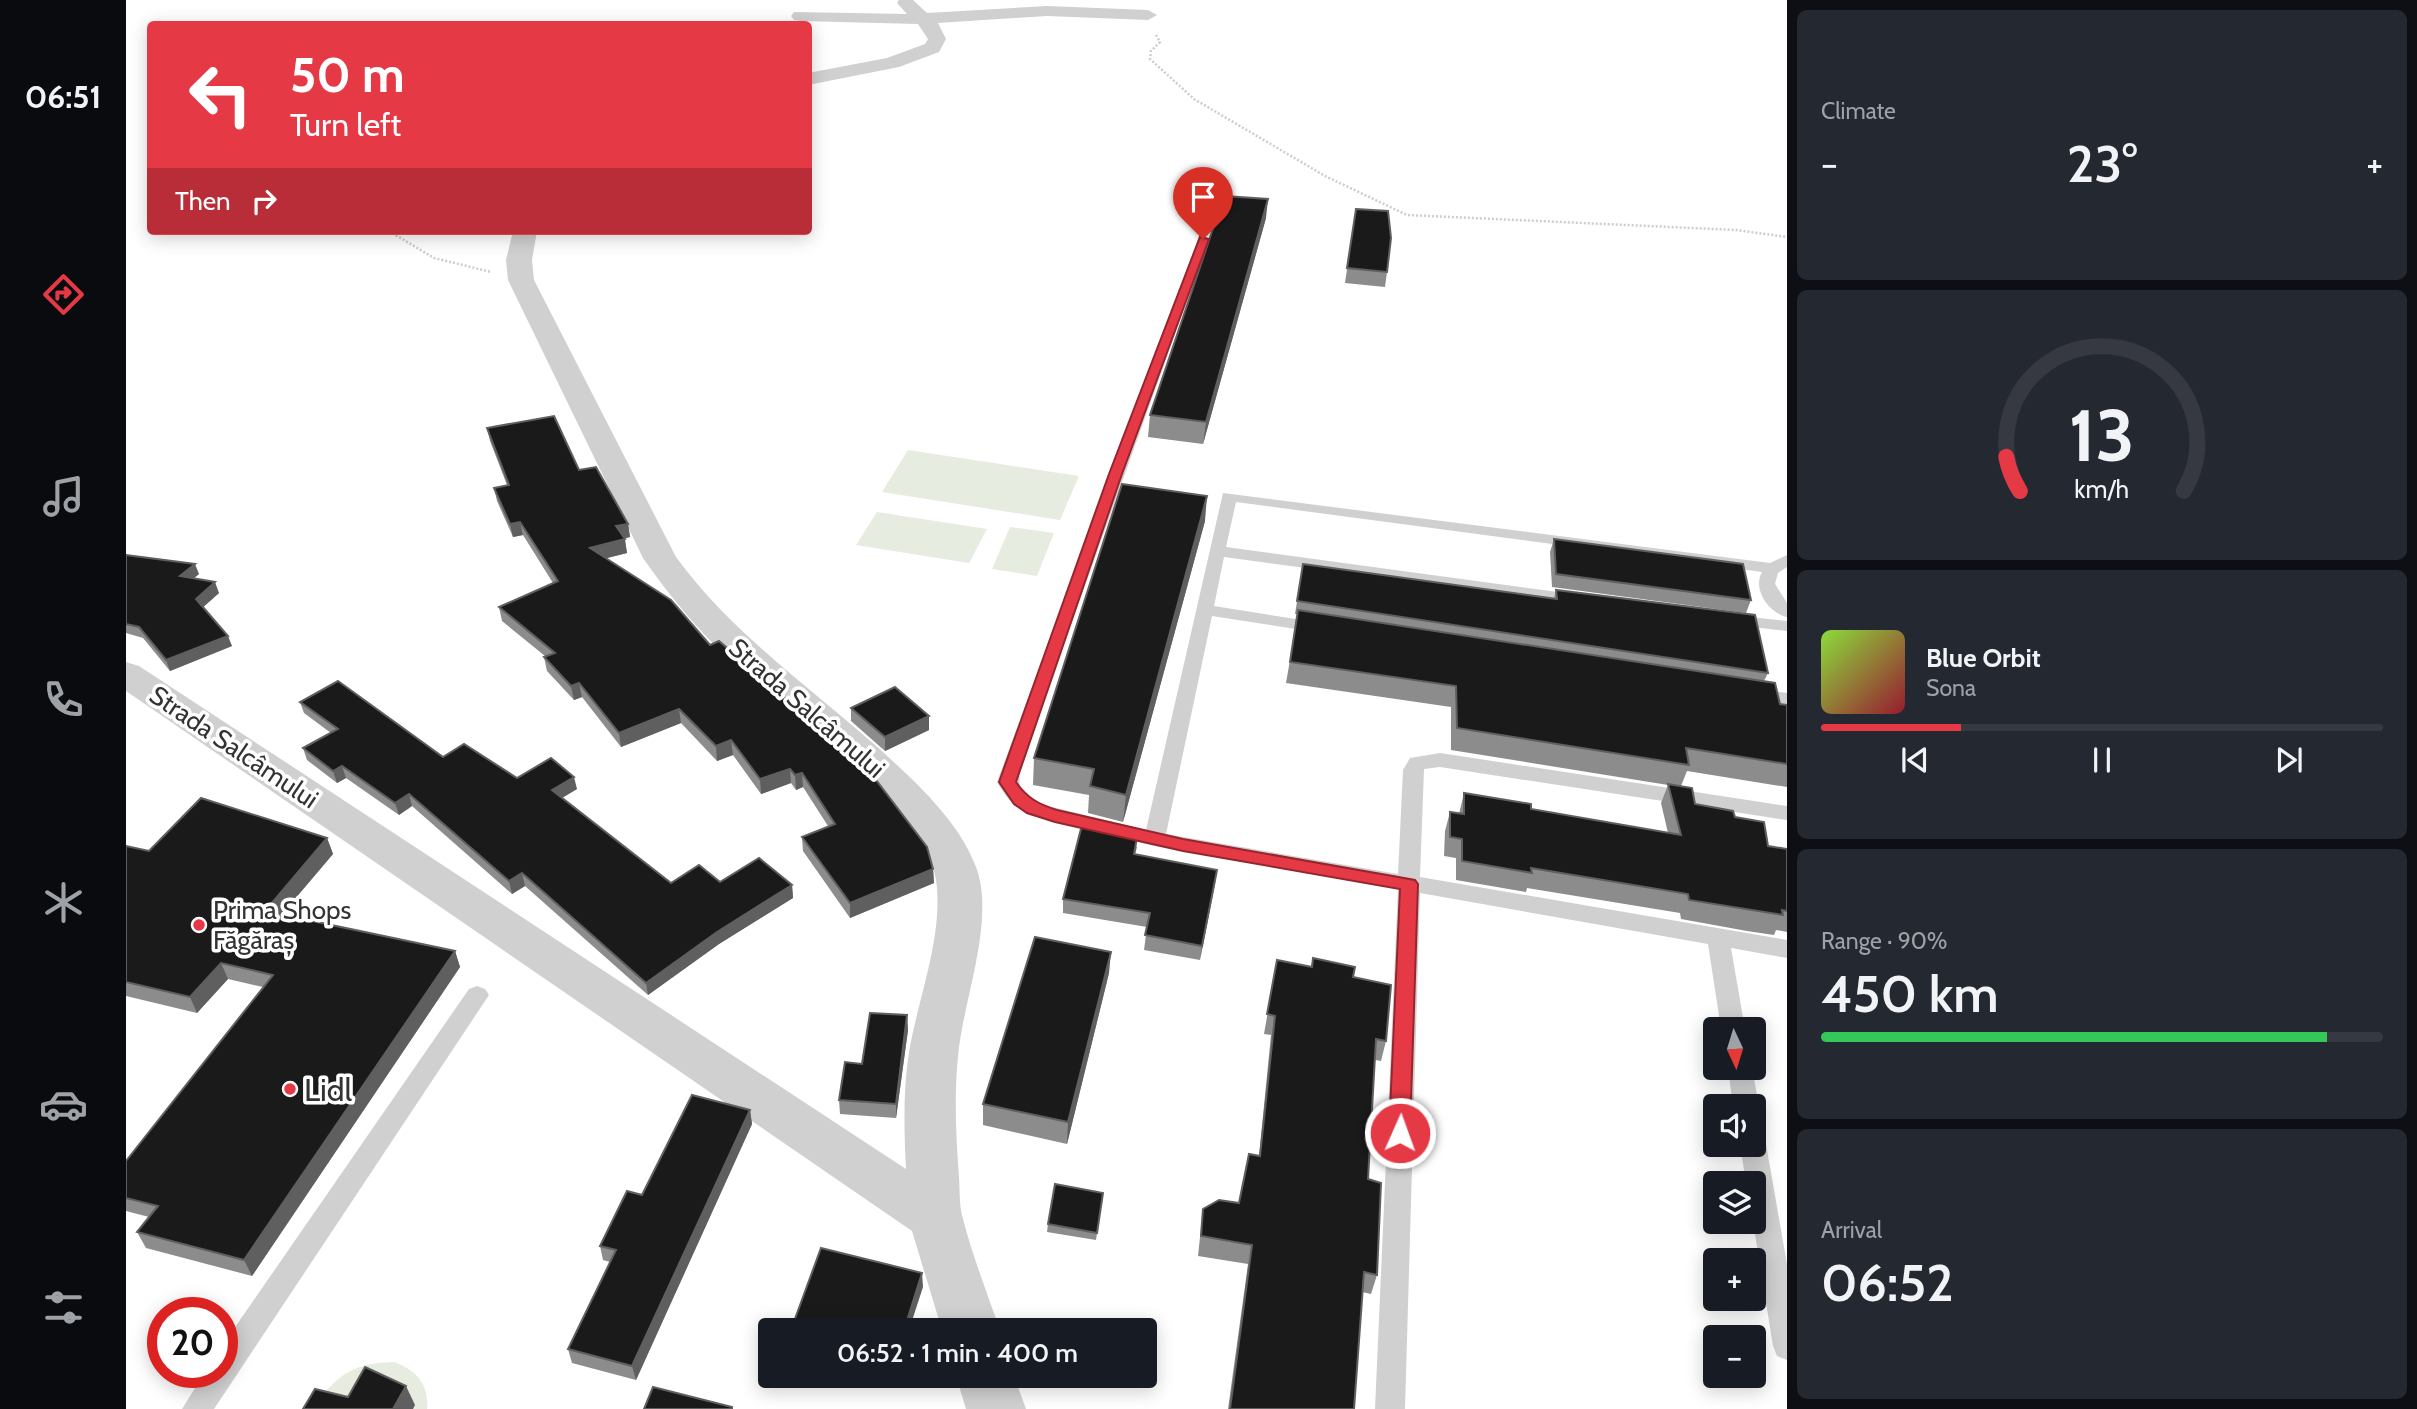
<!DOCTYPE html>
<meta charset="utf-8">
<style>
body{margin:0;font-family:Cabin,sans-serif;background:#242831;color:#f1f3f6;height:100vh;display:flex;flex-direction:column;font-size:26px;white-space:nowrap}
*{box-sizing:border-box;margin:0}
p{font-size:23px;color:#9ea1a6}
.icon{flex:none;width:38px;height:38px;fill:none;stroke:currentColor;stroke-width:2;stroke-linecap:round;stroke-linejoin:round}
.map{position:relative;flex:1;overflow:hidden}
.panel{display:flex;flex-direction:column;gap:10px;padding:10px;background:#0d0f14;width:630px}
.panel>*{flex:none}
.hud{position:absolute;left:21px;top:21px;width:665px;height:214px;border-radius:7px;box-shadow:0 4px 18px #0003;background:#e63946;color:#fff;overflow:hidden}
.needle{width:46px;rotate:176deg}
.buttons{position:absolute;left:1577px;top:1017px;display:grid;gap:14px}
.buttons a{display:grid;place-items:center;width:63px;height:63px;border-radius:7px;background:#171b24;box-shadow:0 4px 18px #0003;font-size:35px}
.speed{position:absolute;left:21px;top:1297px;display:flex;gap:14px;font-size:35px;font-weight:700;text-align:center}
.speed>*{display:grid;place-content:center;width:91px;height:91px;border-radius:50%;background:#171b24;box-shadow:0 4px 18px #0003;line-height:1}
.speed .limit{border:10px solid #d22;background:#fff;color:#111}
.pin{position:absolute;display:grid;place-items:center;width:60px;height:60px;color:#fff;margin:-72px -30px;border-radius:50% 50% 50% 0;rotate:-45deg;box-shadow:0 0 7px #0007}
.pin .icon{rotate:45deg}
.me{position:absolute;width:77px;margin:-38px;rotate:2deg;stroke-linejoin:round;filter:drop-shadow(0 0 5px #0008)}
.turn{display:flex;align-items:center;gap:24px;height:147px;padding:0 28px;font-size:32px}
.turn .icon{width:91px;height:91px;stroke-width:2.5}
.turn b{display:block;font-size:49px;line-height:60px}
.then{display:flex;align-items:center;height:66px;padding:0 28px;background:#0003;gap:14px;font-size:26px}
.big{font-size:52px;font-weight:600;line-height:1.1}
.panel .tile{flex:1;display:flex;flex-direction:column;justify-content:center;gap:10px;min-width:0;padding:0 24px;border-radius:10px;background:#242831}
.panel .dial{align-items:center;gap:0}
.dial svg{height:182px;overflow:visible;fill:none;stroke:#363941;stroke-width:7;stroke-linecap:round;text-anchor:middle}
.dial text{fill:#f1f3f6;stroke:none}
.song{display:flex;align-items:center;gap:21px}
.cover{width:84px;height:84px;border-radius:10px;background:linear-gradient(135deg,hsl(90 70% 55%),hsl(350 70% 35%))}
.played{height:7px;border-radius:4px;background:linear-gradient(90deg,#e63946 25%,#363941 25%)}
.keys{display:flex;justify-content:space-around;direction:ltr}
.heat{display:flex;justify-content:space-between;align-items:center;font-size:38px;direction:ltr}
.charge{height:10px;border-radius:5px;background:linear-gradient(90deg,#34c759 90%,#363941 0)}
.trip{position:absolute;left:632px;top:1318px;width:399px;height:70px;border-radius:7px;background:#171b24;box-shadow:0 4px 18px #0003;font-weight:600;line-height:70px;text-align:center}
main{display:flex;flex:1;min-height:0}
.tab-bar{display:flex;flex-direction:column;width:126px;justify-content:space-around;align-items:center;background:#090b0e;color:#9ea1a6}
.tab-bar .icon{width:49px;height:49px}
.tab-bar .on{color:#e63946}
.tab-bar b{font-size:32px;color:#f1f3f6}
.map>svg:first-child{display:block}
.green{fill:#e6ecdf}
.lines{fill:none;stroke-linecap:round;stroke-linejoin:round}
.path{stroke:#cdcdcd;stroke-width:2.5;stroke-dasharray:2 2;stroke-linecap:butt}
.service{fill:#d0d0d0;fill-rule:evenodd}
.minor{fill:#d0d0d0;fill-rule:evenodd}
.wall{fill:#8c8c8c}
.shaded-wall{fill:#5f5f5f}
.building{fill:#1a1a1a;stroke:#5f5f5f;stroke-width:2}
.route{fill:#e63946;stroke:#96252e;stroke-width:2}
.poi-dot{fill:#e63946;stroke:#fff;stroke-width:2.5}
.labels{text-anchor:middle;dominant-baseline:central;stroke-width:7;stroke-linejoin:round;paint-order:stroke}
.street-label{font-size:26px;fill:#333;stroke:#fff}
.poi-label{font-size:26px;fill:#333;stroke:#fff;text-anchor:start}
.near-poi-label{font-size:32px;fill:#333;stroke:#fff;text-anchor:start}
</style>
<main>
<nav class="tab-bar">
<b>06:51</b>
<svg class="icon on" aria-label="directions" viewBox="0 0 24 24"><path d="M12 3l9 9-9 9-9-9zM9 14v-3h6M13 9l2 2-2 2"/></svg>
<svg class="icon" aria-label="music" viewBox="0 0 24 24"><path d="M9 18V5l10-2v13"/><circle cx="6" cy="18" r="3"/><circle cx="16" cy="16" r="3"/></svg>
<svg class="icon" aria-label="phone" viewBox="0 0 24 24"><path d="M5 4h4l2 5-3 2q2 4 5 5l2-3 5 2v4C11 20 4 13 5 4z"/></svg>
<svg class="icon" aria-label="climate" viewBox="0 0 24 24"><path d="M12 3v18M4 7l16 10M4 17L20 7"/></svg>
<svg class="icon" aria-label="car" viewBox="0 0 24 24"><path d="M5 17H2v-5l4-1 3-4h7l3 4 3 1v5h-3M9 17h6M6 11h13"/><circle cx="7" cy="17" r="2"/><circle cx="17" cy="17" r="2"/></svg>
<svg class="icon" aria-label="filters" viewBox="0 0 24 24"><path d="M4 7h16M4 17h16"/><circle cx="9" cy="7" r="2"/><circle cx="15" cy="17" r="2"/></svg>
</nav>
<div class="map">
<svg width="1661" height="1409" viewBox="0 0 1661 1409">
<rect width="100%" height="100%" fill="#fff"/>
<!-- green -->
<g class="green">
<polygon points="782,450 953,476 934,520 756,492"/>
<polygon points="751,512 861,529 843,563 730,545"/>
<polygon points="884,527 928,533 911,576 866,569"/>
<path d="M268,1362C290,1370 303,1384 301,1409H236L196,1396C217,1370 235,1363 268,1362Z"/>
</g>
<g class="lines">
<!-- path -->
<g class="path">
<polyline points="1030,35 1034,42 1025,51 1024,59 1068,99 1199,176 1281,215 1610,230 1661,237"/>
<polyline points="263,231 308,258 365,272"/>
</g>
<!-- service -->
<g class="service">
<path d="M1073,236L1083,239L893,770L894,787L914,804L1020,830L1097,493L1644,563L1661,555V567L1652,573L1649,584L1661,603V617C1643,613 1626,590 1636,572L1110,502L1100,547L1454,595L1463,600L1454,605L1098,557L1088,606L1195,623L1204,628L1195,633L1086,616L1040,834L1272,874L1277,770L1284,758L1314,753L1661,806V820L1314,767L1298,769L1294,877L1661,940V958L1605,948L1619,1029H1595L1582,944L1294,893L1279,1409H1249L1272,889L1028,846L907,816C891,812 879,796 871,782Z"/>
<polygon points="1606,615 1661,621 1661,631 1600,624 1597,620"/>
<polygon points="1626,688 1661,693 1661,705 1619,698 1616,694"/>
<polygon points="351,986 359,989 363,995 359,1001 88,1409 56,1409 79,1372 96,1372 96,1346 343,989"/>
<polygon points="1602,1068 1626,1068 1633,1106 1629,1113 1628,1106 1607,1106"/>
<polygon points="1628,1133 1636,1136 1640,1144 1661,1264 1661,1360 1651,1356 1647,1346 1627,1222 1628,1183 1620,1183 1614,1144 1628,1144"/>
</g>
<!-- minor -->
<g class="minor">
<polygon points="773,0 787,0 801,13 921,6 1022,10 1031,15 1022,20 921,16 812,23 820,39 813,52 773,67 682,85 682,73 761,58 799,44 802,39 792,24 674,21 668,20 665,16 668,12 781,14 771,3"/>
<path d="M387,231H411L406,260L408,280L550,557C606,634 687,689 758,753C793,785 833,822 850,867C870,920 837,1000 832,1056C828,1096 830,1137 833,1177C834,1191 833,1206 837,1219C847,1257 861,1293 874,1330H816L786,1231L0,691V662L13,666L780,1169C778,1131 777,1090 783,1052C792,999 818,934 810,880C800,813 661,712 610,666C575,634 544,597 517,558L382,280L380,260Z"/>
<polygon points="830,1376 888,1376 900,1409 840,1409"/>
</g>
</g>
<!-- wall -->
<g class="wall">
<polygon points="1230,209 1261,272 1259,287 1219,283"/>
<polygon points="1140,218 1077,444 1022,437 1024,415"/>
<polygon points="361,428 453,470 502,524 504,537 498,538 501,553 480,558 584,645 807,869 808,883 724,918 677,851 676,837 702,826 677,787 670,790 665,783 635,794 607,755 591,761 555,723 495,747 456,697 448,700 421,671 418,657 419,656 376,621 373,607 427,583 397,535 387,537 371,501 368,488 381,485 364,441"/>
<polygon points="1079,521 997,822 962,813 963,795 907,785 908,758"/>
<polygon points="1428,539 1625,600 1620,613 1426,587 1424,552"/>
<polygon points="0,555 73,574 68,578 93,593 77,607 106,646 44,671 17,638 0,633"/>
<polygon points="1177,564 1428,598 1430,590 1642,673 1638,681 1654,704 1661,705 1661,787 1561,771 1555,786 1569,804 1609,817 1642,846 1661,849 1661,932 1650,930 1648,935 1621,931 1555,919 1554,913 1401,888 1400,892 1330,880 1330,858 1318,856 1319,831 1324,812 1333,814 1338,793 1405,809 1542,833 1535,803 1542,785 1325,750 1325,707 1160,683 1172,614 1169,614"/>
<polygon points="174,702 317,757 391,778 451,789 436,798 545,883 594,882 666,885 667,898 593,944 522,995 399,886 386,894 286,806 273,815 220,778 211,783 181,760 177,748 205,733 178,713"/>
<polygon points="725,708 803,730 759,751 725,721"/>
<polygon points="994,826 993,830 1011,847 1009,855 1091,870 1074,960 1018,950 1021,927 937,913 937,899"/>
<polygon points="201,838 207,854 156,914 329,951 334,967 126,1276 20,1248 11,1232 23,1217 0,1211 0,1161 137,987 102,979 71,1013 0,996 0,846 23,851"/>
<polygon points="1187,958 1227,977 1260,1041 1255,1061 1249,1060 1242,1179 1251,1275 1245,1294 1236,1292 1228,1409 1102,1409 1122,1264 1072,1256 1077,1209 1113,1203 1133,1156 1145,1035 1138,1034 1151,960 1185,967"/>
<polygon points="983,973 941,1144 857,1125 857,1104"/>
<polygon points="781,1015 782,1030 770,1118 714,1114 713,1100 736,1064"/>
<polygon points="624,1110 626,1124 510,1380 446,1363 442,1349 484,1262 477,1260 474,1246 516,1195"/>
<polygon points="976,1200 970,1240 921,1232 922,1224"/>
</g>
<!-- shaded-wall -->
<g class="shaded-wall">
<polygon points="1142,199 1140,218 1077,444 1080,422"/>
<polygon points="1081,496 1079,521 997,822 1000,795"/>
<polygon points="394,522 397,535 387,537 384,524"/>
<polygon points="502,524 504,537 492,540 490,526"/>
<polygon points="499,539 501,553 466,562 464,548"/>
<polygon points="69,564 73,574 58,586 54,576"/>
<polygon points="89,582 93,593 74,610 70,599"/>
<polygon points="102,636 106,646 44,671 40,660"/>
<polygon points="453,683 456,697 448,700 445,686"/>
<polygon points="553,709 555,723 495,747 493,733"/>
<polygon points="803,716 803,730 759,751 759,737"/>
<polygon points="605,740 607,755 591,761 590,746"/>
<polygon points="216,766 220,778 211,783 207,771"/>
<polygon points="664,769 665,783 635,794 634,779"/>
<polygon points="676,773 677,787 670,790 669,775"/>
<polygon points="448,777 451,789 429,802 426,790"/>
<polygon points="283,794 286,806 273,815 269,803"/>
<polygon points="201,838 207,854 145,927 139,911"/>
<polygon points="807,869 808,883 724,918 724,903"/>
<polygon points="1091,870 1089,884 1074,960 1076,946"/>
<polygon points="396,873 399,886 386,894 383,881"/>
<polygon points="666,885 667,898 593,944 522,995 520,983 591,932"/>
<polygon points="329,951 334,967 126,1276 118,1260"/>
<polygon points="985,952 983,973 941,1144 942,1122"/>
<polygon points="95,963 102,979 71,1013 64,997"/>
<polygon points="781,1015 782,1030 770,1118 770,1104"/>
<polygon points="624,1110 626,1124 510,1380 506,1366"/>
<polygon points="796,1273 797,1287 783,1330 778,1330"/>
<polygon points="280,1386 289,1405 287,1409 267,1409"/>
</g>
<!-- building -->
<g class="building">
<polygon points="1098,196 1142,199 1080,422 1024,415"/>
<polygon points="1230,209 1262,211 1265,238 1261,272 1221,268"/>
<polygon points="428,416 453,470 470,467 502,524 490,526 499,539 464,548 545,600 584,645 593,641 723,753 747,776 801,847 807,869 724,903 676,837 709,824 676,773 669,775 664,769 634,779 605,740 590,746 553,709 493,733 453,683 445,686 418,657 429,653 373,607 432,581 394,522 384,524 368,488 383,485 361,428"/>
<polygon points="996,484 1081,496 1000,795 964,786 968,769 908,758"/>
<polygon points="1428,539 1617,564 1625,600 1430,574"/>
<polygon points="0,555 69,564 54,576 89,582 70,599 102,636 40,660 13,627 0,624"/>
<polygon points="1177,564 1431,599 1430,590 1629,615 1642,673 1171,601"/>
<polygon points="1172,610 1649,683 1654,704 1661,705 1661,764 1560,748 1563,765 1331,728 1330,686 1164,662"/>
<polygon points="212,681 317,757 338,744 391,778 425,758 448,777 426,790 545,883 573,865 594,882 633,858 666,885 591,932 520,983 396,873 383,881 283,794 269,803 216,766 207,771 177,748 212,729 174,702"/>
<polygon points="769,687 803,716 759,737 725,708"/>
<polygon points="1542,784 1566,788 1569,804 1607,811 1609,817 1638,822 1642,846 1661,849 1661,911 1656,910 1657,915 1563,900 1562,894 1405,868 1406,873 1336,861 1336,839 1324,837 1324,812 1338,814 1338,793 1405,804 1405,809 1555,835"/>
<polygon points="75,798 201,838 139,911 329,951 118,1260 11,1232 32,1206 0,1198 0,1161 147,975 95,963 64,997 0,982 0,846 23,851"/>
<polygon points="958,817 994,826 993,829 1012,832 1008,854 1091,870 1076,946 1019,935 1024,913 937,899"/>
<polygon points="909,937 985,952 942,1122 857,1104"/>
<polygon points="1187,958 1229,967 1227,977 1265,985 1260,1041 1250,1039 1242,1179 1255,1183 1251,1275 1238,1272 1228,1409 1104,1409 1126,1245 1075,1236 1077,1209 1093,1200 1113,1203 1123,1154 1134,1156 1149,1016 1141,1014 1151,960 1186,967"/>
<polygon points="744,1013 781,1015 770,1104 713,1100 719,1062 736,1064"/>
<polygon points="566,1095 624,1110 506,1366 442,1349 490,1250 474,1246 501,1191 516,1195"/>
<polygon points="929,1184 977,1193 971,1233 922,1224"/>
<polygon points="695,1248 796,1273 778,1330 677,1330 666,1327"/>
<polygon points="239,1367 280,1386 267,1409 177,1409 189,1389 222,1397"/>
<polygon points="527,1387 606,1407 606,1409 518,1409"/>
</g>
<!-- route -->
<path class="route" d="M1074,237L1083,239L996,474L890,782C901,798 912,804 931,810L1057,839L1289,880L1292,884L1284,1133L1281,1139L1274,1142L1266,1139L1263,1133L1274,889L1057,851L929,822L901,813L888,804L873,782L983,474Z"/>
<!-- markers -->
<g class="poi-dot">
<circle cx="73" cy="925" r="7"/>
<circle cx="164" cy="1089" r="7"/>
</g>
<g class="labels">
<!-- street labels -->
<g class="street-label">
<text transform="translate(681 708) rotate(41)">Strada Salcâmului</text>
<text transform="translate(108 747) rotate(34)">Strada Salcâmului</text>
</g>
<!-- poi labels -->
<g class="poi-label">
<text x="87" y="910">Prima Shops<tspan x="87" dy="30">Făgăraș</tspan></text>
</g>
<!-- near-poi labels -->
<g class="near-poi-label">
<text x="178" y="1089">Lidl</text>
</g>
</g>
</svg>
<div class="buttons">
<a><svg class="needle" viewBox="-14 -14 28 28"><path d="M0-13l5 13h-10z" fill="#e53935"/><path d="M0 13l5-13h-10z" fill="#9ea1a6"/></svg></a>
<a><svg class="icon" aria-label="sound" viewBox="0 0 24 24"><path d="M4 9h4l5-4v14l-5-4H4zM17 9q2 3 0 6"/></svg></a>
<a><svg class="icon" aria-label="layers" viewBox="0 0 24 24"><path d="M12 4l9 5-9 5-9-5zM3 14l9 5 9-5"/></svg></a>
<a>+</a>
<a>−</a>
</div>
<div class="speed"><div class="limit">20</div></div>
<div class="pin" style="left:1077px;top:239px;background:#d93025"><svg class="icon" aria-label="arrive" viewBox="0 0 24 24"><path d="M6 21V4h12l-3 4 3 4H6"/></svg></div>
<svg class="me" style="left:1274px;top:1133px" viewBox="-20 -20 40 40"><circle r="17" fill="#e63946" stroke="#fff" stroke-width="3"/><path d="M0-11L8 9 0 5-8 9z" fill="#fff"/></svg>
<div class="trip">06:52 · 1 min · 400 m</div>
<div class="hud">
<div class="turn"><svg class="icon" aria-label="left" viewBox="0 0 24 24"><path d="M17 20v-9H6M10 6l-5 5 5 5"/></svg><div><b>50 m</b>Turn left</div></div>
<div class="then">Then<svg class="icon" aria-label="right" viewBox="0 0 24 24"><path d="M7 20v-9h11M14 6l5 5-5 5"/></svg></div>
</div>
</div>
<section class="panel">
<div class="tile"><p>Climate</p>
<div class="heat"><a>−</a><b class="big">23°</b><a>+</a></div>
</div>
<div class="tile dial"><svg viewBox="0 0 100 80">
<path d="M14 69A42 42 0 1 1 86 69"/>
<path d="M14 69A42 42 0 0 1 8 54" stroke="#e63946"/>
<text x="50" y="56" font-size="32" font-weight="700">13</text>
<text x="50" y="72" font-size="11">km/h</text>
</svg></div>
<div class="tile">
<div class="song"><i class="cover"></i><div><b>Blue Orbit</b><p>Sona</p></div></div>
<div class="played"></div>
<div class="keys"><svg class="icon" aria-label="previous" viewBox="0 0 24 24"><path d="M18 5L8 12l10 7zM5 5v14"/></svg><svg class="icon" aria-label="pause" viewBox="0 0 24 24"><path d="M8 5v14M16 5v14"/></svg><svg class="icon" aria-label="next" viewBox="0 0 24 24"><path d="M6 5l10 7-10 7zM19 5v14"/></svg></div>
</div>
<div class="tile"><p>Range · 90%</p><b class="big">450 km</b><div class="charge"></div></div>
<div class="tile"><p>Arrival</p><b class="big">06:52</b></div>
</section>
</main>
